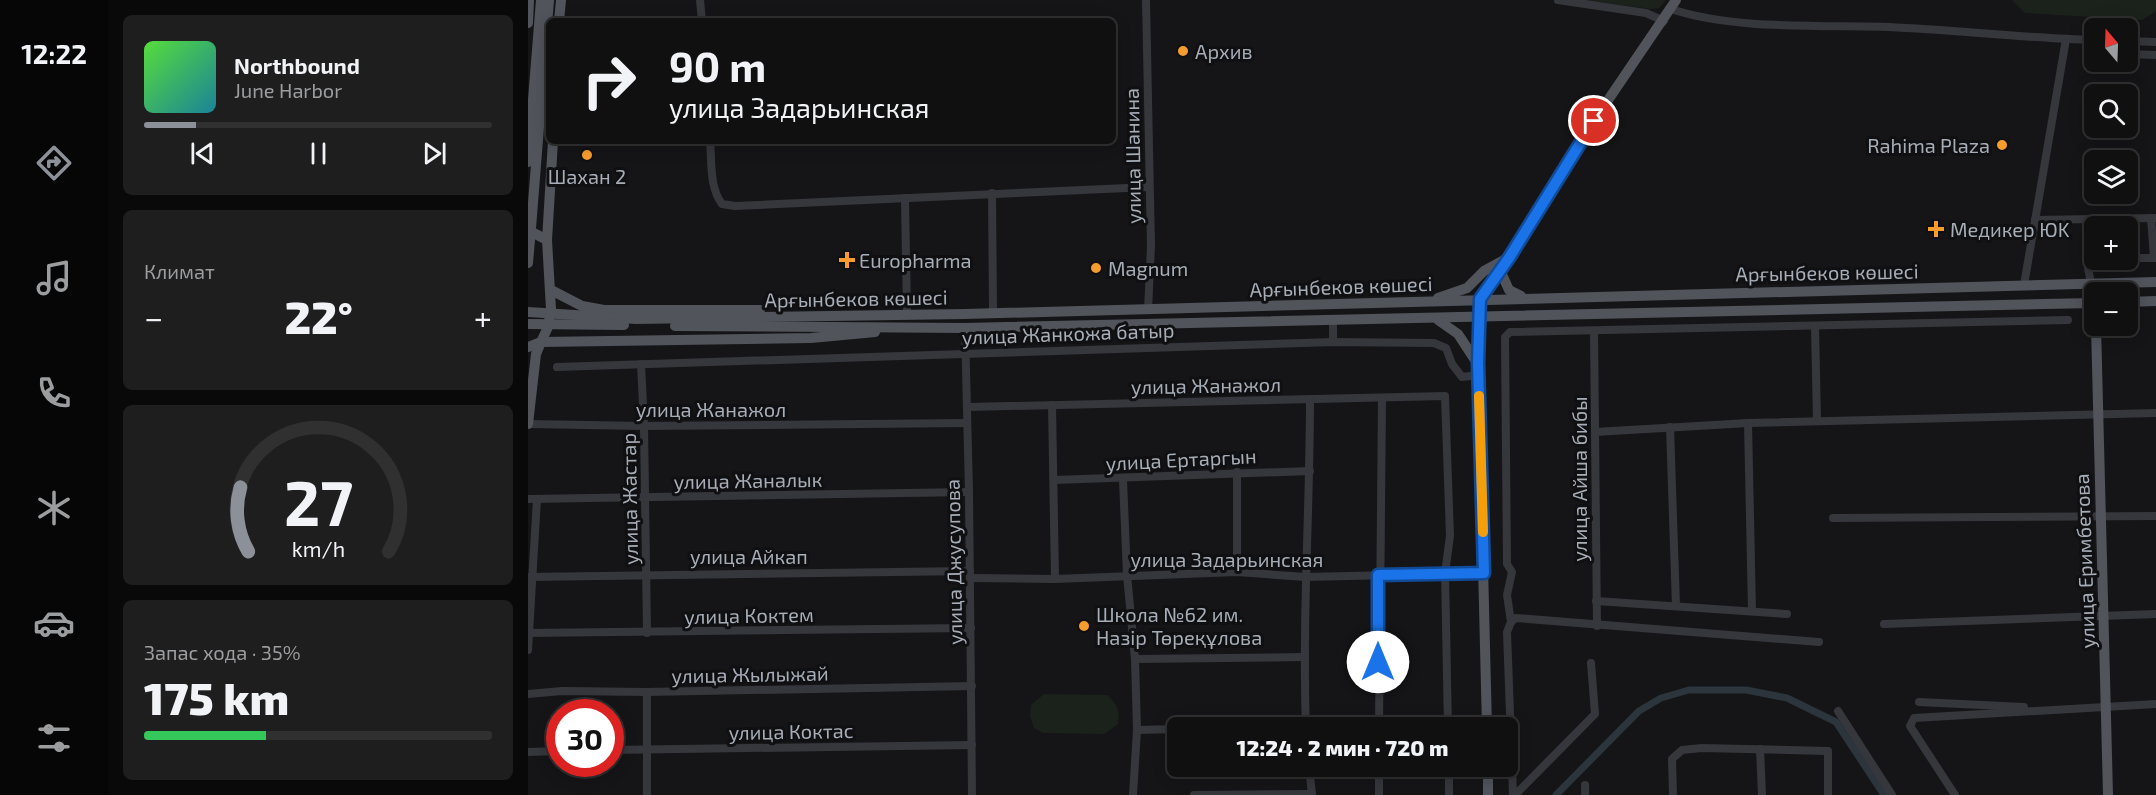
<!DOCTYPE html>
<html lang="ru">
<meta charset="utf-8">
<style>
body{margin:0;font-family:"Exo 2",sans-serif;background:#1e1e1f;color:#f1f3f6;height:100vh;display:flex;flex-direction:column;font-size:22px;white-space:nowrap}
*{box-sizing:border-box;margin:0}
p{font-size:20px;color:#9c9d9f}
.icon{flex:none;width:33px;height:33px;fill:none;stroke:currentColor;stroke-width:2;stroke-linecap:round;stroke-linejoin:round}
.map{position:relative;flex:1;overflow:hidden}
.drawer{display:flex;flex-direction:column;gap:15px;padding:15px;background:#090909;width:420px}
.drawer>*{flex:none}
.banner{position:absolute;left:18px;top:18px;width:570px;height:126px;border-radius:9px;box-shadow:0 3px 15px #0003,0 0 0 2px #303031;background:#101011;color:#f1f3f6;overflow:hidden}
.needle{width:39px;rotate:341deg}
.fabs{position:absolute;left:1556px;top:18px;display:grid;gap:12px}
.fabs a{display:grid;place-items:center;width:54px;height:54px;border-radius:9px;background:#101011;box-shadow:0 3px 15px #0003,0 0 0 2px #303031;font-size:30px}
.speed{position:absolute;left:18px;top:699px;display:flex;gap:12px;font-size:30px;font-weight:700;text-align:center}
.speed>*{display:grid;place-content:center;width:78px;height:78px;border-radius:50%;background:#101011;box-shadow:0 3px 15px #0003,0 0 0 2px #303031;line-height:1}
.speed .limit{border:9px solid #d22;background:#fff;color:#111}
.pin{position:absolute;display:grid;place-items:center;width:51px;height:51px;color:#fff;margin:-26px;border:3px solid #fff;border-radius:50%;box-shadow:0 2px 6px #0007}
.me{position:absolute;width:66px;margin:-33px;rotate:0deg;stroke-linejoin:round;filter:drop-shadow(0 0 4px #0008)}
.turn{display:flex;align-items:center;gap:21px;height:126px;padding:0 24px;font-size:27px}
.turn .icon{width:78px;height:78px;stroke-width:2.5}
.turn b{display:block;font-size:42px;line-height:51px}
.big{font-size:45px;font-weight:800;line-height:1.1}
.drawer .widget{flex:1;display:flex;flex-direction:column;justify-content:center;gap:9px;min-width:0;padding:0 21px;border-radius:9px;background:#1e1e1f}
.drawer .dial{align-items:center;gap:0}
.dial svg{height:156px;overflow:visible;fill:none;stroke:#303031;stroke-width:7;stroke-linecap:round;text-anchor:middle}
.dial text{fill:#f1f3f6;stroke:none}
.song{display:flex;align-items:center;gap:18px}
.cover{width:72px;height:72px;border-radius:9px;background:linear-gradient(135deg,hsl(110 70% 55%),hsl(190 70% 35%))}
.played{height:6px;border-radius:3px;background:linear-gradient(90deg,#8c9099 15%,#303031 15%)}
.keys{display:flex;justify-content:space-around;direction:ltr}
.heat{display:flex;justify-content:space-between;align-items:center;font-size:33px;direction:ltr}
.charge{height:9px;border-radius:4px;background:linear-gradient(90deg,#34c759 35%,#303031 0)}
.trip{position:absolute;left:639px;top:717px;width:351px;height:60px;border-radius:9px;background:#101011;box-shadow:0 3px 15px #0003,0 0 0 2px #303031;font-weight:800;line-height:60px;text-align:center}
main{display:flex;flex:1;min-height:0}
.tabs{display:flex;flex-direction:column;width:108px;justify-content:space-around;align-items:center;background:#060607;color:#9c9d9f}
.tabs .icon{width:42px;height:42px}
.tabs .selected{color:#8c9099}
.tabs b{font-size:27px;color:#f1f3f6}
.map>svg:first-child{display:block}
.green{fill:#1b221b}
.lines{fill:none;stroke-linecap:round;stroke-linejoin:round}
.canal{stroke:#2b353b;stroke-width:7}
.minor{stroke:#36373c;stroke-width:8}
.major{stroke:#51545b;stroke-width:10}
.major-bridge{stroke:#51545b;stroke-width:10}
.route-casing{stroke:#114b97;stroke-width:15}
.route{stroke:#1a73e8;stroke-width:10}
.slow{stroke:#f59e0b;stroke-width:10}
.poi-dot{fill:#f59c2e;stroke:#101012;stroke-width:2}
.labels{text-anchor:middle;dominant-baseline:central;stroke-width:6;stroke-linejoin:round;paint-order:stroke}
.poi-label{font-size:20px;fill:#a6adb7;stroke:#101012;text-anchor:start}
.street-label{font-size:20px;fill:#a6adb7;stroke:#101012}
</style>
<main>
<nav class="tabs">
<b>12:22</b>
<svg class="icon selected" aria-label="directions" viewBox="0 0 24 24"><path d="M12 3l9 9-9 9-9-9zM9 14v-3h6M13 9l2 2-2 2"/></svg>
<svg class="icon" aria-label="music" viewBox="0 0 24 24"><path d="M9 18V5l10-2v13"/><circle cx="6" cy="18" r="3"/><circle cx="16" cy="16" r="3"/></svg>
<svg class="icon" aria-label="phone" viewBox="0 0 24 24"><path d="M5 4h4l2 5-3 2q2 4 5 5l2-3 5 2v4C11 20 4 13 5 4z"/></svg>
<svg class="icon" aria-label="climate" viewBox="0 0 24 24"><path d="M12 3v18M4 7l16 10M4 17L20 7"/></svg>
<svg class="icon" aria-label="car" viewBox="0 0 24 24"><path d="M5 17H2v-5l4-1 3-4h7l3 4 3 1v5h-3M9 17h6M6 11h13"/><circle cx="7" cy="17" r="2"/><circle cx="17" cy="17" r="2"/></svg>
<svg class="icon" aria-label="filters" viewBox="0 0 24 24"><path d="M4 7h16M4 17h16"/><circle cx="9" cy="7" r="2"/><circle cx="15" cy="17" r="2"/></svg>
</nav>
<section class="drawer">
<div class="widget">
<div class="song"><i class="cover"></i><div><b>Northbound</b><p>June Harbor</p></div></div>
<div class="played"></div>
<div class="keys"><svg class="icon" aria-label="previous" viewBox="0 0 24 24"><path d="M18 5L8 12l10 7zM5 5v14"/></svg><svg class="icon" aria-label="pause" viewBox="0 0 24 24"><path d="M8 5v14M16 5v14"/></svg><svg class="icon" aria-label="next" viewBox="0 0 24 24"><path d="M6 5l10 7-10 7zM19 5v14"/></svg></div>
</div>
<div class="widget"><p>Климат</p>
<div class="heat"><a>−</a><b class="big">22°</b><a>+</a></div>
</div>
<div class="widget dial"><svg viewBox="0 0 100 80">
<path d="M14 69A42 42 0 1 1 86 69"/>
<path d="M14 69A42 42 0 0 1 10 36" stroke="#8c9099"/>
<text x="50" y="56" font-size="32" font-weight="700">27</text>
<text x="50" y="72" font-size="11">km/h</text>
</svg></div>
<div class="widget"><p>Запас хода · 35%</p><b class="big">175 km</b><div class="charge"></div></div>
</section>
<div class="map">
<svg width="1628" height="795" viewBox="0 0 1628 795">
<rect width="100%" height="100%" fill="#151517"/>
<!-- green -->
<g class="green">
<polygon points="1057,0 1138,0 1131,8 1123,9"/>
<polygon points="1484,0 1628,0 1628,11 1614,20 1497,13"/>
<path d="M516,694L579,695C589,704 592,710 590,724L576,734L515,733L506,728L502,716L503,705Z"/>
</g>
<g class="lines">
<!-- canal -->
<polyline class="canal" points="1028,795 1111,711 1133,698 1161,690 1218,690 1259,698 1308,722 1356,795"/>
<!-- minor -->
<g class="minor">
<polyline points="172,0 174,21"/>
<polyline points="618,0 623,246 620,310"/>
<polyline points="1030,0 1118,13 1136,21"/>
<path d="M1143,9C1205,30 1295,25 1361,27C1429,30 1498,38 1566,40"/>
<polyline points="1599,41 1628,42"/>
<polyline points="1599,54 1628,55"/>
<path d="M182,141C184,161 181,187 194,204L207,206L621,187"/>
<polyline points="464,193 465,313"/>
<polyline points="377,198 379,315"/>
<polyline points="1623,218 1626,258"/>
<polyline points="1507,220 1628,218"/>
<polyline points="1599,258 1628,258"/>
<polyline points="1563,283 1560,268 1564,262 1571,260"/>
<polyline points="1496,285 1538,39"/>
<polyline points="805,321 805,342"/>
<polyline points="1287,326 1289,421"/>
<polyline points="437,328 441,492 444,795"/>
<polyline points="1066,331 1069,626"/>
<polyline points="113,364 116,426 119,633"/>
<polyline points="29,367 805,342 906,343 918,348 924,364 934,377 950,375"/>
<polyline points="524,405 527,579"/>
<polyline points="440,407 917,396 922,536 917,573 920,728"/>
<polyline points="1220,423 1224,611"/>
<polyline points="0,424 116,426 438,423"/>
<polyline points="1142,427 1148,606"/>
<polyline points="1067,432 1220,423 1628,413"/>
<polyline points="526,480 782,471"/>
<polyline points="595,480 599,575 607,659 609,730 605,795"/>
<polyline points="0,499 441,492"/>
<polyline points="1305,518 1628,516"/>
<polyline points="709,572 709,472"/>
<polyline points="0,577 442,571"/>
<polyline points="442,578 527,579 709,572 777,577 956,573"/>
<polyline points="1068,601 1259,614"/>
<polyline points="983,622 979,595 984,572 979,564 977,337 982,332 1540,320"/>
<polyline points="1356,624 1628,614"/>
<polyline points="0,633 443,628"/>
<polyline points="0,650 9,499"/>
<polyline points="607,659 777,657"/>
<polyline points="119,692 119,795"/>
<polyline points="0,694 34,691 119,692 444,686"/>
<polyline points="1391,702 1496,707"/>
<polyline points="1310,711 1364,795"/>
<polyline points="716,728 778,726"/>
<path d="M778,728C774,618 782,509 782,399"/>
<polyline points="851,728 854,398"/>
<polyline points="609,730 650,729"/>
<polyline points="1232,749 1234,795"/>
<polyline points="82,750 444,745"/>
<polyline points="0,752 32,751"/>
<polyline points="781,766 784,795"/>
<polyline points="851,766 851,795"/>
<polyline points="921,766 921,795"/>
<polyline points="1057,785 1057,795"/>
<polyline points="666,795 784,794"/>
<polyline points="985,795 979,632 983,622 988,618 1291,642"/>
<polyline points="987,795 1067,714 1063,663"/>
<polyline points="1145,795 1144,759 1154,750 1174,748 1300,751 1300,795"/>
<polyline points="1427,795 1382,726 1386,718 1628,704"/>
</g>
<!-- major -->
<g class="major">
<polyline points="31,21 33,0"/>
<polyline points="0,23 1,0"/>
<polyline points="0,162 13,0"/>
<polyline points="3,228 21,0"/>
<polyline points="0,230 19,240 23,309"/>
<polyline points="19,240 25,141"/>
<polyline points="972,270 981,290 993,296"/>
<polyline points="23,290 54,306 76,310 232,310"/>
<polyline points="910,298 939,288 956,271 978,259"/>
<polyline points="1599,302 1628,301"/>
<polyline points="0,312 108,319 437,314 1628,282"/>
<polyline points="910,320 930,334 949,363"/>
<polyline points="0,324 96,325"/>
<polyline points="147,326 437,328 1566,303"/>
<polyline points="1568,326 1580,795"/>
<polyline points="0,347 13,342 20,327"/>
<polyline points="0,424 8,354 13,342 283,338 347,332"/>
<polyline points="959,728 950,363 952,299 1074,109 1148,0"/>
<polyline points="960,766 960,795"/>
</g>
<!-- major-bridge -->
<g class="major-bridge">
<polyline points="0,263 3,228"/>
<polyline points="20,327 23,309"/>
</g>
</g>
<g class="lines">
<!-- route casing -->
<g class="route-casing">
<polyline id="route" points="850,662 850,575 956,573 950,363 952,299 981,258 1066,121"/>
</g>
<!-- route -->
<use href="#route" class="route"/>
<!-- slow -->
<polyline class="slow" points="951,396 955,532"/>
</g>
<!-- markers -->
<g class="poi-dot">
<circle cx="655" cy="51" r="6"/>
<circle cx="1474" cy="145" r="6"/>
<circle cx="59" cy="155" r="6"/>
<path d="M1405 220h6v6h6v6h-6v6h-6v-6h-6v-6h6z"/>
<path d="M316 251h6v6h6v6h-6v6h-6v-6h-6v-6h6z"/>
<circle cx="568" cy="268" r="6"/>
<circle cx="556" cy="626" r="6"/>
</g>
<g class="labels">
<!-- poi labels -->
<g class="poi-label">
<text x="667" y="51">Архив</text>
<text x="1462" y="145" text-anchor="end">Rahima Plaza</text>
<text x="59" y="176" text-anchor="middle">Шахан 2</text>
<text x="1422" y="229">Медикер ЮK</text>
<text x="331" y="260">Europharma</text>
<text x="580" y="268">Magnum</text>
<text x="568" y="614">Школа №62 им.<tspan x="568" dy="23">Назір Төреқұлова</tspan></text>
</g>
<!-- street labels -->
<g class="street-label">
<text transform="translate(604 156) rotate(-91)">улица Шанина</text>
<text transform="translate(1299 272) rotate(-1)">Арғынбеков көшесі</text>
<text transform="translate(813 286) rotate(-2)">Арғынбеков көшесі</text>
<text transform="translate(328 298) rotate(-1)">Арғынбеков көшесі</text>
<text transform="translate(540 333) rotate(-2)">улица Жанкожа батыр</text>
<text transform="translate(678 385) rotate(-1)">улица Жанажол</text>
<text x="183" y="409">улица Жанажол</text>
<text transform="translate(653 459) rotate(-3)">улица Ертаргын</text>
<text transform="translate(1051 479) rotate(-90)">улица Айша бибы</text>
<text transform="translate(220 480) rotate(-1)">улица Жаналык</text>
<text transform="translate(101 499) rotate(-91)">улица Жастар</text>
<text x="221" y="556">улица Айкап</text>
<text x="699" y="559">улица Задарьинская</text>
<text transform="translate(1556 561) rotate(-92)">улица Еримбетова</text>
<text transform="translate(425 562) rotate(-91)">улица Джусупова</text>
<text transform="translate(221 615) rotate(-1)">улица Коктем</text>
<text transform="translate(222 674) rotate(-1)">улица Жылыжай</text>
<text transform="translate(263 731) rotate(-1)">улица Коктас</text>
</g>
</g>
</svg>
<div class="fabs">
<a><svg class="needle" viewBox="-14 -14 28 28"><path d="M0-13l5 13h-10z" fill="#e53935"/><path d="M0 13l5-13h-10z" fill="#9c9d9f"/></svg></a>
<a><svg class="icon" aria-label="search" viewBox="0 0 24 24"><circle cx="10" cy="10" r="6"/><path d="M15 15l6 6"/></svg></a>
<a><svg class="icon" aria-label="layers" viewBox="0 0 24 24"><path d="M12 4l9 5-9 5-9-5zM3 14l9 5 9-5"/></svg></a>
<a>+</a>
<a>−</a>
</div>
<div class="speed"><div class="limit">30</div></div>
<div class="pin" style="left:1066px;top:121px;background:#d93025"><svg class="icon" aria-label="arrive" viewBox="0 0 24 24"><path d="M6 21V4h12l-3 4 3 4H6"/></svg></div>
<svg class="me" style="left:850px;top:662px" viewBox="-20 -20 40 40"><circle r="19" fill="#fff"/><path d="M0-13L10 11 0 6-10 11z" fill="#1a73e8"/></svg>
<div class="trip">12:24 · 2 мин · 720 m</div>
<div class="banner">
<div class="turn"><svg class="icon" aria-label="right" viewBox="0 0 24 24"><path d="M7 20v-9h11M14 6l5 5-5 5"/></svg><div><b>90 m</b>улица Задарьинская</div></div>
</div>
</div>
</main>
